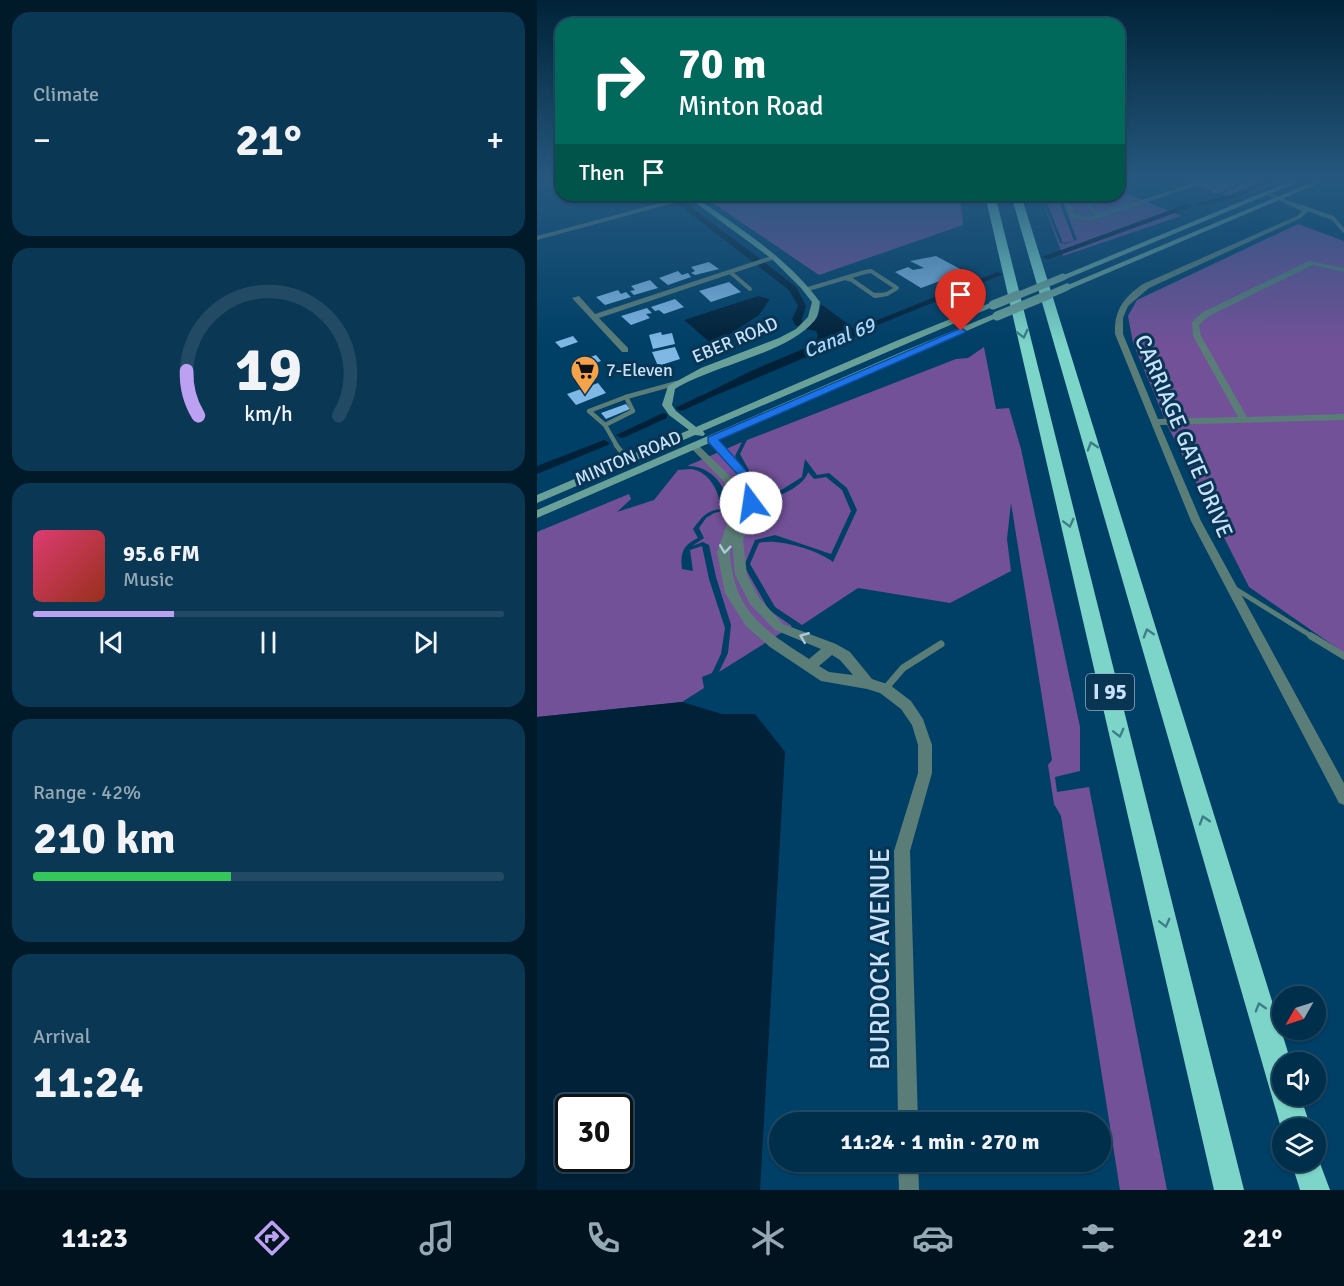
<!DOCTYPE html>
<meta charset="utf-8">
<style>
body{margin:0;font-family:Signika,sans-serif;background:#0a3753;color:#f1f3f6;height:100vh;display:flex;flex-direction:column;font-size:22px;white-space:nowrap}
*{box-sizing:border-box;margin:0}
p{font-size:20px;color:#95a9b5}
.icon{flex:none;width:33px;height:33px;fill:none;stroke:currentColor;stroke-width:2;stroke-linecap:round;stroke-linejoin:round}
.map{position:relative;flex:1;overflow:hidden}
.details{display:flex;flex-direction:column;gap:12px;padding:12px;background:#001a2a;width:537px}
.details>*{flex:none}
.top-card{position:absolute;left:18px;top:18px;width:570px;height:183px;border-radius:18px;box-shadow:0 2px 4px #0004,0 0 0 2px #224a64;background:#00695c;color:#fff;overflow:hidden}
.needle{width:39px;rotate:231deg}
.buttons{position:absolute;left:735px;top:986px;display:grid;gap:12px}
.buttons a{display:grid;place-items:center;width:54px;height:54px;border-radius:50%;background:#002f4c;box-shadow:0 2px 4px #0004,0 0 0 2px #224a64;font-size:30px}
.speed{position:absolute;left:18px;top:1094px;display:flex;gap:12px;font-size:30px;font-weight:700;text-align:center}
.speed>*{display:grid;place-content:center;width:78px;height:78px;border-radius:50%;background:#002f4c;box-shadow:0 2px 4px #0004,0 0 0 2px #224a64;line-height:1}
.speed .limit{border:3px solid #111;border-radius:9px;background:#fff;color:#111}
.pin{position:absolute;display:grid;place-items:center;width:51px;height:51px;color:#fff;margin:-62px -26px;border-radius:50% 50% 50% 0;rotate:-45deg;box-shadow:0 0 6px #0007}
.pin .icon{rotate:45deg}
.me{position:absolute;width:66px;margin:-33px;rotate:346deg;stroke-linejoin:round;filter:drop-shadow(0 0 4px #0008)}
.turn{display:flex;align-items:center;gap:21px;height:126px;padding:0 24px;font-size:27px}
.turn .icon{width:78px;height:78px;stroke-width:2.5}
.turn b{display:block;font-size:42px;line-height:51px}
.then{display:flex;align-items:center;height:57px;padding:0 24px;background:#0003;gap:12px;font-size:22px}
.big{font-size:45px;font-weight:700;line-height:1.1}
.details .widget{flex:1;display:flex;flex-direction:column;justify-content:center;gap:9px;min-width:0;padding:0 21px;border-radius:18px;background:#0a3753}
.details .dial{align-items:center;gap:0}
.dial svg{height:156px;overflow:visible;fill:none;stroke:#224a64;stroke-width:7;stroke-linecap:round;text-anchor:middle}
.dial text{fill:#f1f3f6;stroke:none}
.song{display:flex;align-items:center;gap:18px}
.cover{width:72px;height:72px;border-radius:9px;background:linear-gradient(135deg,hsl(340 70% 55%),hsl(10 70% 35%))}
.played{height:6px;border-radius:3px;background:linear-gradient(90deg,#bca0f2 30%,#224a64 30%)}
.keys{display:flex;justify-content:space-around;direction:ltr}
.heat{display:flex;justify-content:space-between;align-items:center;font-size:33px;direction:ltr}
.charge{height:9px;border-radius:4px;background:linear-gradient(90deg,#34c759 42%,#224a64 0)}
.trip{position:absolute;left:232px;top:1112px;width:342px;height:60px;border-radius:30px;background:#002f4c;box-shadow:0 2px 4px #0004,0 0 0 2px #224a64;font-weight:700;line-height:60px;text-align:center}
.tabs{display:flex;height:96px;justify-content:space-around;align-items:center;background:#00131e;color:#95a9b5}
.tabs .icon{width:42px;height:42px}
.tabs .on{color:#bca0f2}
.tabs b{font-size:27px;color:#f1f3f6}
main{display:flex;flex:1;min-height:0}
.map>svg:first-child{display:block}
.green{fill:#725198}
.water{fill:#012138;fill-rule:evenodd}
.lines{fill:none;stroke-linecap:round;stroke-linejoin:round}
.canal{fill:#012138;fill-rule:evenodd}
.building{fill:#7fb7e5}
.lane-far3{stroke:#5b7d78;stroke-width:4}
.lane-far2{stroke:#5b7d78;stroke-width:4.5}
.lane-far1{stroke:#5b7d78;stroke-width:5}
.lane{stroke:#5b7d78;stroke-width:7}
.street{fill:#5b7d78;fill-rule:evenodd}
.secondary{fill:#69a198;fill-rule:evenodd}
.highway{fill:#7cd5c8;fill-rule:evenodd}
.secondary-bridge-far1{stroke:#69a198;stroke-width:7}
.secondary-bridge{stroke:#69a198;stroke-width:9}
.oneway{stroke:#3d7d88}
.oneway2{stroke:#acc9da}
.route{fill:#1a73e8;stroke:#114b97;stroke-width:1.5}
.labels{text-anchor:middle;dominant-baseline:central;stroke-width:6;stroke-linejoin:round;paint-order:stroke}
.far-street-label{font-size:18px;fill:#c7e2fa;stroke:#093553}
.far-poi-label{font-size:18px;fill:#c7e2fa;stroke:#093553;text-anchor:start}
.far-water-label{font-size:20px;font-style:italic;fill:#acd8fe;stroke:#093553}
.shield{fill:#093553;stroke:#8eaec8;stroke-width:1.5}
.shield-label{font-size:21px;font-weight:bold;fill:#c7e2fa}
.street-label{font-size:22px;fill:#c7e2fa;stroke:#093553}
.near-street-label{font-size:27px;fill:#c7e2fa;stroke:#093553}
</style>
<main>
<section class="details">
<div class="widget"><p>Climate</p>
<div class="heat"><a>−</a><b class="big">21°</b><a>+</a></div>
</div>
<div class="widget dial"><svg viewBox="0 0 100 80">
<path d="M14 69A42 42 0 1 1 86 69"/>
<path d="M14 69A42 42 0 0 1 8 46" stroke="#bca0f2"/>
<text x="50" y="56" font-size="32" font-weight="700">19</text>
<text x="50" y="72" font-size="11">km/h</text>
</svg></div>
<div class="widget">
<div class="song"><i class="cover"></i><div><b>95.6 FM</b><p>Music</p></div></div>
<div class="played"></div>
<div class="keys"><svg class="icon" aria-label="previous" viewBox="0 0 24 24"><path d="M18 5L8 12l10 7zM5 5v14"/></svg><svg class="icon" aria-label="pause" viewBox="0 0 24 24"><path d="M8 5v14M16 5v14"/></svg><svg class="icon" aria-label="next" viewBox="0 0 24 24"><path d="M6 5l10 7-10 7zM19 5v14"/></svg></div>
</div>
<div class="widget"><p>Range · 42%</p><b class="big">210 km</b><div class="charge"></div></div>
<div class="widget"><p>Arrival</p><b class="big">11:24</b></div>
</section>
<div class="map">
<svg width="807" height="1190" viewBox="0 0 807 1190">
<rect width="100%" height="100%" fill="#003f66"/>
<!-- green -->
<g class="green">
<polygon points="678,178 706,181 681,194 642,179"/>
<polygon points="702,179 751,179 699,198 685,194 709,181"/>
<polygon points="582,190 644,216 526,256 503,195 523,243 528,244 540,240 523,195 582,195"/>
<polygon points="164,195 423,195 426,225 282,275"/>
<polygon points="507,195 520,195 537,241 526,243"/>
<polygon points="761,224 807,241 807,653 712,587 631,427 596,343 591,316 600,300"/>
<path d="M447,347L459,409L472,408L484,449L543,727V771L518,777L520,792L552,787L630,1190H583L524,816L517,804L511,765L515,760L474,503L470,539L474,571L413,603L321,588L265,625L238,607L213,564L222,543C241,538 280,550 296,562L320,510L310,488L292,473L280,475L268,459L265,477L233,497L226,496L203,454L210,440L419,359L431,358Z"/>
<path d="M205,442L198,456L221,499C235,502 268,486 271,472L277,479L289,477L305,490L314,511L294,554L238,535L218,540L207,566L232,610L255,626L182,672L191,653L194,625L179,577L172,545L166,542L155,546L167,538L162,528L169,518L177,513L189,510C193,487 173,465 150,466Z"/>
<path d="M154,469C173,472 182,491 184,509C170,510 164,518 156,529L161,538C146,545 143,553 145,569L156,571L153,550L165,546L172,579L188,628L184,654L175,673L165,677L167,688L145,702L0,717V532L92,494L94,499L80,512L117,500L141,470Z"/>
</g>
<!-- water -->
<g class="water">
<polygon points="221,296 233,299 222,315 176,345 147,320"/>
<polygon points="284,304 324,334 151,407 148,404 214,371 278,344 281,335 279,331 269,329 281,317"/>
<path d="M145,702L185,714H218L248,752L223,1190H0V717ZM32,1107H82V1158H32Z"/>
</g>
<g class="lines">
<!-- canal -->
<g class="canal">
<polygon points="733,178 743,178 700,198 662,206 658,204 695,194"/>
<polygon points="129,195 138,195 222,258 222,262 216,262"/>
<polygon points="650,204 657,206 512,259 505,257"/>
<polygon points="222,263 228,263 259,287 269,306 265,319 265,326 259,326 255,319 261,306 252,290 222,267"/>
<polygon points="460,272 467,274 306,339 298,337"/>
<polygon points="165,395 170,398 169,400 147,410 143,411 138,408"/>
<polygon points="126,413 130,414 130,418 88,437 84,438 79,435"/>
<polygon points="67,440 73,443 71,445 0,474 0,466"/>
</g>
</g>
<!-- building -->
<g class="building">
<polygon points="399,256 425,270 416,273 419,275 384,288 358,272 371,267 376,270 387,268 373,261"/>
<polygon points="172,262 182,269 158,275 154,273 158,271 154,267"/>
<polygon points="141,271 145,275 151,273 154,277 131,285 122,278"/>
<polygon points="113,280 121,288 97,295 93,291 98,290 94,286"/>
<polygon points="192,282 204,292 174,302 162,291"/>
<polygon points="81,290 84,294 89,292 94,297 68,305 59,297"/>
<polygon points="138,299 147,307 127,314 122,310 118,311 114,307"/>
<polygon points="110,308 115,313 109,314 113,318 94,325 84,316"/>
<polygon points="124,332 125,335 135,333 138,344 116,349 112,335"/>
<polygon points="36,336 41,342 24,348 18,342"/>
<polygon points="138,347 143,359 121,366 115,352"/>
<polygon points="59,355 64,361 39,370 34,364"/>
<polygon points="61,383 69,393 39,405 30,394"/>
<polygon points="89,404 93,409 69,419 64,413"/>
</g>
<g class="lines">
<!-- lane-far3 -->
<g class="lane-far3">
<polyline points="548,195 555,210 565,215"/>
<polyline points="765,207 796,218 807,231"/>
<polyline points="193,272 213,289"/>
<polyline points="271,289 328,272 334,271 360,288 350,294 338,296 315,280 308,278"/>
</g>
<!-- lane-far2 -->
<g class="lane-far2">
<polyline points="337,295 344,295"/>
<polyline points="68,425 52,411 89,397"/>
<polyline points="80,446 68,425 96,411 89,397 140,383"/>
</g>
<!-- lane-far1 -->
<g class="lane-far1">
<polyline points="79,445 91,460"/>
<polyline points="697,588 776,637"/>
</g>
<!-- lane -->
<g class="lane">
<polyline points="774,636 807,656"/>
<polyline points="348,689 366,668 404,644"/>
</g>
<!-- street -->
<g class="street">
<polygon points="672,178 683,178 553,221 534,218 524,195 530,195 539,215 553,217"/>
<path d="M730,193L767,206L771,211L764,218L612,288L591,306L586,318V334L621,419L701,417L656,336L655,322L666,312L772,261L807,268V272L776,265L672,316L662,325L664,336L710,417L807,414V420L623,425L664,521L807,783V805L802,803L654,521L578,334C577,310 587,297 606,284L760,216L765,211L730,195Z"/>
<polygon points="153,195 156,197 155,198 0,240 0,236"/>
<polygon points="234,256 241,258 62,318 91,348 91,352 85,352 35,298 42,296 58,314"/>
<path d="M175,436L178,437L213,476L219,503L206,540L210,575L222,598L246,624L299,644L313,652L335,679L353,685L374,701L386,719L395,745V773L373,851L381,1122H361L357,851L381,773V745L375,725L364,709L343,693L330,689L284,681L233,647L209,626L188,593L180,552L193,516L194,489L153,447L158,444L161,445L203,486L204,488L202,519C217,482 195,468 172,441V437ZM195,543L198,575L213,604L238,630L284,649L272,659C237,636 205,618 196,575C194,563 191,554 195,543ZM295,655L303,660L316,675L292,672L282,666Z"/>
<polygon points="361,1161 381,1161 382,1190 362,1190"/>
</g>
<!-- secondary -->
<g class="secondary">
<polygon points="761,178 771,178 529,279 522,277"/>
<polygon points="785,178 794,178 533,289 526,287"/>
<path d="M148,195H155C201,227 249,256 283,302C282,308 282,314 278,320C252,353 177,365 138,389L135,405L139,411L159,427L359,341L453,303L460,305L166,431L168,434L166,436L158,435L0,503V495L152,430L132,415L125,405L131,386L164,368L242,338L259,329L271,317L275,302L264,288L235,259Z"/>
<polygon points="457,314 464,316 0,518 0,510 367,351"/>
</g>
<!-- highway -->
<g class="highway">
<polygon points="448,195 458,195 707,1190 677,1190"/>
<polygon points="474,195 484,195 754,1062 746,1062 746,1095 763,1095 774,1128 746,1128 746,1131 744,1128"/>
<polygon points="778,1150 793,1190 763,1190 754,1161 778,1161"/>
</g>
<!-- secondary-bridge-far1 -->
<g class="secondary-bridge-far1">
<polyline points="477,297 526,277"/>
<polyline points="507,297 530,287"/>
</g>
<!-- secondary-bridge -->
<g class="secondary-bridge">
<polyline points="456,305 481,295"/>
<polyline points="460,316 511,295"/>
</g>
</g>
<!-- one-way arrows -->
<defs><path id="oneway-chevron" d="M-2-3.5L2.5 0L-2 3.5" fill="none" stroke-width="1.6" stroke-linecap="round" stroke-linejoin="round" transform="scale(1.5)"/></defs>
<g class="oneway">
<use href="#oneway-chevron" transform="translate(486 334) rotate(76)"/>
<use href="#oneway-chevron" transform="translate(555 446) rotate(-107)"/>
<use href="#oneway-chevron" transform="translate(532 523) rotate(76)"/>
<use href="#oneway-chevron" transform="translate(611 633) rotate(-107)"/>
<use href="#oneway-chevron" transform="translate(582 733) rotate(76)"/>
<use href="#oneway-chevron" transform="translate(667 820) rotate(-107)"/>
<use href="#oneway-chevron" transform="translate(628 923) rotate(76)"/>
<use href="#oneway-chevron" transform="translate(723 1007) rotate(-107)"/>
</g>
<g class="oneway2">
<use href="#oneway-chevron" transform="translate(188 549) rotate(97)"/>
<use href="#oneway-chevron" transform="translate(267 637) rotate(-158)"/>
</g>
<!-- sky -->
<linearGradient id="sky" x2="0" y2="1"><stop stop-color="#002338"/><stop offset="0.52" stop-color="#26587f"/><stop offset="1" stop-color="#26587f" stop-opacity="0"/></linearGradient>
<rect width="807" height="345" fill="url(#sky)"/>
<!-- route -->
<polygon class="route" points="424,328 429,331 427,333 182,440 214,476 220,503 214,507 210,506 203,477 171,442 171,437"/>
<!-- icons -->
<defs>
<g id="supermarket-pin" transform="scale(1.5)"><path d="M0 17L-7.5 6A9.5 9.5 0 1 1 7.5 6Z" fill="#f6a248" stroke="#093553"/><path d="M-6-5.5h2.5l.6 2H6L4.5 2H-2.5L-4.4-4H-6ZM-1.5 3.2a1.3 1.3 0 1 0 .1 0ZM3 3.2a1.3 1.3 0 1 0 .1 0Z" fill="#111"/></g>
</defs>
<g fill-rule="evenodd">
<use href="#supermarket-pin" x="48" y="370"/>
</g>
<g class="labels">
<!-- far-street labels -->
<g class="far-street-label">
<text transform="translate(198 340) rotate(-23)">EBER ROAD</text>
<text transform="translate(91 458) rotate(-23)">MINTON ROAD</text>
</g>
<!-- far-poi labels -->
<g class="far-poi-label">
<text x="69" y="370">7-Eleven</text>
</g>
<!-- far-water labels -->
<g class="far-water-label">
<text transform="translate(302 338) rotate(-22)">Canal 69</text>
</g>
<!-- shield labels -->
<rect class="shield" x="549" y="674" width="48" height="36" rx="4.5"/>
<g class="shield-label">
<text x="573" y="692">I 95</text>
</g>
<!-- street labels -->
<g class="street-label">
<text transform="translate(647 436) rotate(67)">CARRIAGE GATE DRIVE</text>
</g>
<!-- near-street labels -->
<g class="near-street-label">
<text transform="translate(343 959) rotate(-90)">BURDOCK AVENUE</text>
</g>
</g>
</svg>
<div class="buttons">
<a><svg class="needle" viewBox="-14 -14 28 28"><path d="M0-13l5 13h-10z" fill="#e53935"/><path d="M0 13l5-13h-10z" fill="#95a9b5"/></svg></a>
<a><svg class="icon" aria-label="sound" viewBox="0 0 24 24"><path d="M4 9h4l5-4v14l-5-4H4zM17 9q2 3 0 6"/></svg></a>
<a><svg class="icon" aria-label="layers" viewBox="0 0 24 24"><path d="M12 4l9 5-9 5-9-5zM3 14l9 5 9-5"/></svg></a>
</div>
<div class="speed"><div class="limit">30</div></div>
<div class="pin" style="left:424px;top:331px;background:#d93025"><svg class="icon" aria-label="arrive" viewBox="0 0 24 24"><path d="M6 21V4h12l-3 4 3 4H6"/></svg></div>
<svg class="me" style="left:214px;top:503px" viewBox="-20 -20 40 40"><circle r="19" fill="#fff"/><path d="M0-13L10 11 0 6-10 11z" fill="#1a73e8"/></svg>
<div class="trip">11:24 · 1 min · 270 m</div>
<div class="top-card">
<div class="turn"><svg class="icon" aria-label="right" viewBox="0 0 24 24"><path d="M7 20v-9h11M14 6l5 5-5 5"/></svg><div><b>70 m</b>Minton Road</div></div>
<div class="then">Then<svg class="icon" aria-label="arrive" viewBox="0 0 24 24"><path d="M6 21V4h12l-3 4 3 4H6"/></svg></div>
</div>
</div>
</main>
<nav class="tabs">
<b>11:23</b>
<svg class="icon on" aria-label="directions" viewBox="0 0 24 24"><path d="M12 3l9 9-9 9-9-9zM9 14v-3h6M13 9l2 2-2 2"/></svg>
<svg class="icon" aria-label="music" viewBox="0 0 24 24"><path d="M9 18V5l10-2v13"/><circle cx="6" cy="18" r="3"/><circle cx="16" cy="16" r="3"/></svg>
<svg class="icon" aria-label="phone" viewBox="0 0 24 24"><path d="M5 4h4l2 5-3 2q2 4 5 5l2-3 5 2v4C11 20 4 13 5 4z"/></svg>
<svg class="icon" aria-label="climate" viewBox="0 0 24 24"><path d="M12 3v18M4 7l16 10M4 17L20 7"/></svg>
<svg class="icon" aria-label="car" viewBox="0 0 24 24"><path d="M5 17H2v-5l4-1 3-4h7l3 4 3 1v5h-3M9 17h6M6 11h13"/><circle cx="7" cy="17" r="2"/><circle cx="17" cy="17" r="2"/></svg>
<svg class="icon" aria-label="filters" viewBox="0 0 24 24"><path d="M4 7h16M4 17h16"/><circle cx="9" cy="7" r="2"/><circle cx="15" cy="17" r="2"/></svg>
<b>21°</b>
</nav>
